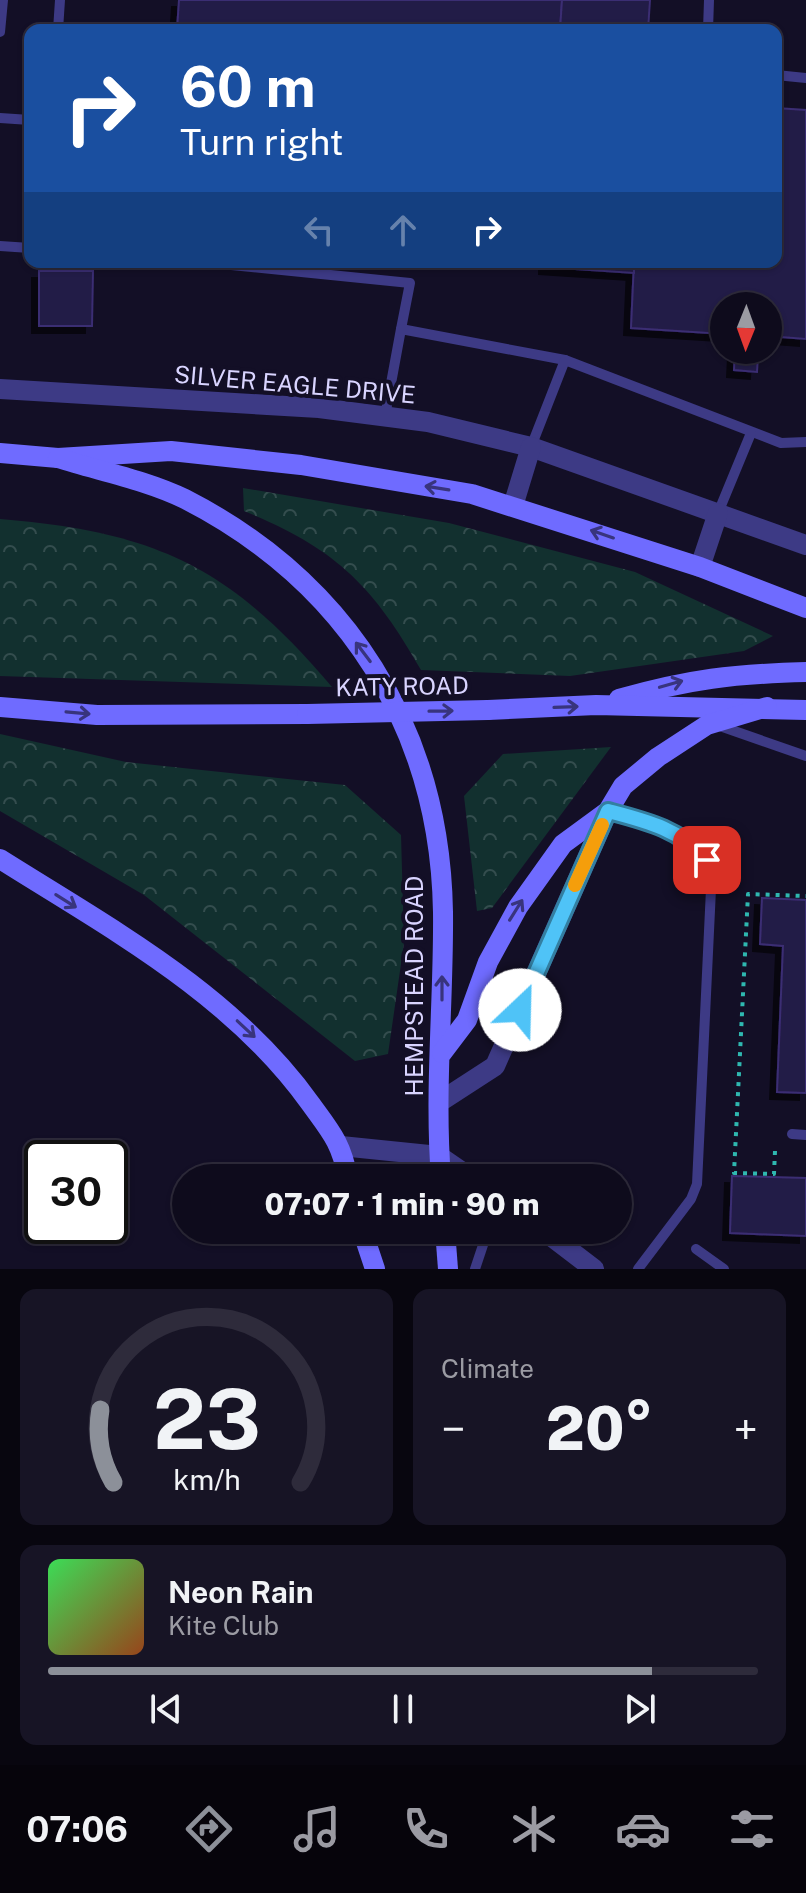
<!DOCTYPE html>
<meta charset="utf-8">
<style>
body{margin:0;font-family:"Public Sans",sans-serif;background:#171425;color:#f1f3f6;height:100vh;display:flex;flex-direction:column;font-size:30px;white-space:nowrap}
*{box-sizing:border-box;margin:0}
p{font-size:26px;color:#9b9ba3}
.icon{flex:none;width:44px;height:44px;fill:none;stroke:currentColor;stroke-width:2;stroke-linecap:round;stroke-linejoin:round}
.map{position:relative;height:1269px;overflow:hidden}
.panel{display:flex;flex-direction:column;gap:20px;padding:20px;background:#08060f;flex:1}
.panel>*{flex:none}
.guide{position:absolute;left:24px;top:24px;width:758px;height:244px;border-radius:16px;box-shadow:0 2px 6px #0004,0 0 0 2px #2e2b3b;background:#1a4fa0;color:#fff;overflow:hidden}
.needle{width:52px;rotate:181deg}
.buttons{position:absolute;left:710px;top:292px;display:grid;gap:16px}
.buttons a{display:grid;place-items:center;width:72px;height:72px;border-radius:50%;background:#0e0b1c;box-shadow:0 2px 6px #0004,0 0 0 2px #2e2b3b;font-size:40px}
.speed{position:absolute;left:24px;top:1140px;display:flex;gap:16px;font-size:40px;font-weight:700;text-align:center}
.speed>*{display:grid;place-content:center;width:104px;height:104px;border-radius:50%;background:#0e0b1c;box-shadow:0 2px 6px #0004,0 0 0 2px #2e2b3b;line-height:1}
.speed .limit{border:4px solid #111;border-radius:12px;background:#fff;color:#111}
.pin{position:absolute;display:grid;place-items:center;width:68px;height:68px;color:#fff;margin:-34px;border-radius:16px;box-shadow:0 4px 12px #0006}
.me{position:absolute;width:88px;margin:-44px;rotate:24deg;stroke-linejoin:round;filter:drop-shadow(0 0 6px #0008)}
.turn{display:flex;align-items:center;gap:28px;height:168px;padding:0 24px;font-size:36px}
.turn .icon{width:104px;height:104px;stroke-width:2.5}
.turn b{display:block;font-size:56px;line-height:68px}
.lanes{display:flex;align-items:center;height:76px;padding:0 24px;background:#0003;justify-content:center;gap:40px;direction:ltr}
.lanes .off{opacity:.35}
.big{font-size:60px;font-weight:800;line-height:1.1}
.panel .tile{flex:1;display:flex;flex-direction:column;justify-content:center;gap:12px;min-width:0;padding:0 28px;border-radius:16px;background:#171425}
.panel .dial{align-items:center;gap:0}
.dial svg{height:208px;overflow:visible;fill:none;stroke:#2e2b3b;stroke-width:7;stroke-linecap:round;text-anchor:middle}
.dial text{fill:#f1f3f6;stroke:none}
.song{display:flex;align-items:center;gap:24px}
.cover{width:96px;height:96px;border-radius:12px;background:linear-gradient(135deg,hsl(130 70% 55%),hsl(20 70% 35%))}
.played{height:8px;border-radius:4px;background:linear-gradient(90deg,#8c9099 85%,#2e2b3b 85%)}
.keys{display:flex;justify-content:space-around;direction:ltr}
.heat{display:flex;justify-content:space-between;align-items:center;font-size:44px;direction:ltr}
.panel .tiles{flex:1;display:grid;gap:20px;grid-template-columns:1fr 1fr}
.tile:last-child{grid-column:span 2}
.trip{position:absolute;left:172px;top:1164px;width:460px;height:80px;border-radius:40px;background:#0e0b1c;box-shadow:0 2px 6px #0004,0 0 0 2px #2e2b3b;font-weight:800;line-height:80px;text-align:center}
.tabs{display:flex;height:128px;justify-content:space-around;align-items:center;background:#06040b;color:#9b9ba3}
.tabs .icon{width:56px;height:56px}
.tabs .on{color:#8c9099}
.tabs b{font-size:36px;color:#f1f3f6}
.map>svg:first-child{display:block}
.forest{fill:url(#forest-crowns)}
.building{fill:#241b47;stroke:#3b2d73;stroke-width:2;filter:url(#shadow)}
.lines{fill:none;stroke-linecap:round;stroke-linejoin:round}
.path{stroke:#2fb8b0;stroke-width:4;stroke-dasharray:4 6;stroke-linecap:butt}
.lane{stroke:#3d3a85;stroke-width:10}
.street{stroke:#3d3a85;stroke-width:20}
.secondary{stroke:#6f6bff;stroke-width:20}
.secondary-bridge{stroke:#6f6bff;stroke-width:20}
.oneway{stroke:#38347d}
.route-casing{stroke:#337fa1;stroke-width:20}
.route{stroke:#4fc3f7;stroke-width:14}
.slow{stroke:#f59e0b;stroke-width:14}
.labels{text-anchor:middle;dominant-baseline:central;stroke-width:8;stroke-linejoin:round;paint-order:stroke}
.street-label{font-size:24px;fill:#d9d4ff;stroke:#130f26}
</style>
<div class="map">
<svg width="806" height="1269" viewBox="0 0 806 1269">
<defs>
<pattern id="forest-crowns" width="20" height="18" patternUnits="userSpaceOnUse" patternTransform="scale(2)"><rect width="20" height="18" fill="#12302f"/><path d="M2 6a3 3 0 1 1 6 0M12 15a3 3 0 1 1 6 0" fill="none" stroke="#344d4e"/></pattern>
<filter id="shadow"><feDropShadow dx="-7" dy="7" stdDeviation="0" flood-color="#0009"/></filter>
</defs>
<rect width="100%" height="100%" fill="#130f26"/>
<!-- forest -->
<g class="forest">
<path d="M243,488L449,523L635,572L773,636L744,651L570,676L421,670C373,585 335,548 244,511Z"/>
<path d="M0,519C157,532 230,567 332,687L0,676Z"/>
<polygon points="0,734 126,762 345,785 401,835 404,943 388,1054 355,1061 144,895 0,811"/>
<polygon points="611,747 492,908 477,911 464,796 503,754"/>
</g>
<!-- building -->
<g class="building">
<polygon points="179,0 562,0 560,30 177,30"/>
<polygon points="562,0 650,0 648,30 560,30"/>
<polygon points="776,108 806,110 806,339 768,336 768,306 724,306 724,334 631,328 634,262 776,262"/>
<polygon points="546,262 634,262 634,273 546,267"/>
<polygon points="39,271 93,271 92,326 39,326"/>
<polygon points="735,350 758,355 757,372 734,370"/>
<polygon points="762,898 806,900 806,1093 777,1092 783,946 760,944"/>
<polygon points="732,1176 806,1178 806,1236 730,1233"/>
</g>
<g class="lines">
<!-- path -->
<polyline class="path" points="775,1151 774,1174 734,1173 748,894 806,896"/>
<!-- lane -->
<g class="lane">
<polyline points="58,30 60,0"/>
<polyline points="708,30 709,0"/>
<polyline points="0,32 3,0"/>
<polyline points="776,75 806,78"/>
<polyline points="0,118 30,120"/>
<polyline points="0,246 30,248"/>
<polyline points="201,262 410,283 401,329"/>
<polyline points="385,416 401,329 565,360"/>
<polyline points="531,447 565,360 781,443 806,442"/>
<polyline points="718,513 751,433"/>
<polyline points="717,725 806,756"/>
<path d="M608,811C641,820 686,826 705,858C710,866 710,880 711,889L697,1184L691,1199L638,1269"/>
<polyline points="792,1134 806,1135"/>
<polyline points="696,1249 724,1269"/>
<polyline points="475,1269 488,1230"/>
</g>
<!-- street -->
<g class="street">
<polyline points="0,389 319,408 428,422 531,447 806,545"/>
<polyline points="513,506 531,447"/>
<polyline points="700,567 718,513"/>
<polyline points="441,1101 495,1066 608,811"/>
<polyline points="341,1146 439,1156 471,1178"/>
<polyline points="543,1230 594,1269"/>
</g>
<!-- secondary -->
<g class="secondary">
<polyline points="0,453 58,458 171,451 301,465 472,494 700,567 806,608"/>
<path d="M58,458C99,471 146,480 185,499C347,582 440,729 443,912C444,1000 434,1090 441,1178"/>
<path d="M619,699C690,679 733,674 806,672"/>
<polyline points="0,707 97,715 307,714"/>
<polyline points="488,710 596,705 806,710"/>
<path d="M0,859C111,929 232,994 310,1103C331,1132 341,1142 348,1178"/>
<polyline points="442,1053 467,1020 488,962 518,907 563,844 608,811 623,786 658,757 707,725 767,707"/>
<polyline points="362,1230 375,1269"/>
<polyline points="445,1230 448,1269"/>
</g>
<!-- secondary-bridge -->
<polyline class="secondary-bridge" points="307,714 488,710"/>
</g>
<!-- one-way arrows -->
<defs><path id="oneway-shaft" d="M-6 0H5M1.5-3L5.5 0L1.5 3" fill="none" stroke-width="1.6" stroke-linecap="round" stroke-linejoin="round" transform="scale(2)"/></defs>
<g class="oneway">
<use href="#oneway-shaft" transform="translate(437 488) rotate(-171)"/>
<use href="#oneway-shaft" transform="translate(602 534) rotate(-161)"/>
<use href="#oneway-shaft" transform="translate(363 652) rotate(-127)"/>
<use href="#oneway-shaft" transform="translate(671 684) rotate(-16)"/>
<use href="#oneway-shaft" transform="translate(566 707) rotate(-2)"/>
<use href="#oneway-shaft" transform="translate(441 711) rotate(-1)"/>
<use href="#oneway-shaft" transform="translate(78 713) rotate(5)"/>
<use href="#oneway-shaft" transform="translate(66 901) rotate(32)"/>
<use href="#oneway-shaft" transform="translate(516 910) rotate(-58)"/>
<use href="#oneway-shaft" transform="translate(442 988) rotate(-90)"/>
<use href="#oneway-shaft" transform="translate(246 1029) rotate(43)"/>
</g>
<g class="lines">
<!-- route casing -->
<g class="route-casing">
<path id="route" d="M520,1010L608,811C646,821 680,829 707,860"/>
</g>
<!-- route -->
<use href="#route" class="route"/>
<!-- slow -->
<polyline class="slow" points="575,885 602,825"/>
</g>
<g class="labels">
<!-- street labels -->
<g class="street-label">
<text transform="translate(295 384) rotate(5)">SILVER EAGLE DRIVE</text>
<text transform="translate(402 686) rotate(-1)">KATY ROAD</text>
<text transform="translate(414 986) rotate(-90)">HEMPSTEAD ROAD</text>
</g>
</g>
</svg>
<div class="buttons">
<a><svg class="needle" viewBox="-14 -14 28 28"><path d="M0-13l5 13h-10z" fill="#e53935"/><path d="M0 13l5-13h-10z" fill="#9b9ba3"/></svg></a>
</div>
<div class="speed"><div class="limit">30</div></div>
<div class="pin" style="left:707px;top:860px;background:#d93025"><svg class="icon" aria-label="arrive" viewBox="0 0 24 24"><path d="M6 21V4h12l-3 4 3 4H6"/></svg></div>
<svg class="me" style="left:520px;top:1010px" viewBox="-20 -20 40 40"><circle r="19" fill="#fff"/><path d="M0-13L10 11 0 6-10 11z" fill="#4fc3f7"/></svg>
<div class="trip">07:07 · 1 min · 90 m</div>
<div class="guide">
<div class="turn"><svg class="icon" aria-label="right" viewBox="0 0 24 24"><path d="M7 20v-9h11M14 6l5 5-5 5"/></svg><div><b>60 m</b>Turn right</div></div>
<div class="lanes"><svg class="icon off" aria-label="left" viewBox="0 0 24 24"><path d="M17 20v-9H6M10 6l-5 5 5 5"/></svg><svg class="icon off" aria-label="ahead" viewBox="0 0 24 24"><path d="M12 20V5M6 11l6-6 6 6"/></svg><svg class="icon" aria-label="right" viewBox="0 0 24 24"><path d="M7 20v-9h11M14 6l5 5-5 5"/></svg></div>
</div>
</div>
<section class="panel">
<div class="tiles">
<div class="tile dial"><svg viewBox="0 0 100 80">
<path d="M14 69A42 42 0 1 1 86 69"/>
<path d="M14 69A42 42 0 0 1 9 41" stroke="#8c9099"/>
<text x="50" y="56" font-size="32" font-weight="700">23</text>
<text x="50" y="72" font-size="11">km/h</text>
</svg></div>
<div class="tile"><p>Climate</p>
<div class="heat"><a>−</a><b class="big">20°</b><a>+</a></div>
</div>
<div class="tile">
<div class="song"><i class="cover"></i><div><b>Neon Rain</b><p>Kite Club</p></div></div>
<div class="played"></div>
<div class="keys"><svg class="icon" aria-label="previous" viewBox="0 0 24 24"><path d="M18 5L8 12l10 7zM5 5v14"/></svg><svg class="icon" aria-label="pause" viewBox="0 0 24 24"><path d="M8 5v14M16 5v14"/></svg><svg class="icon" aria-label="next" viewBox="0 0 24 24"><path d="M6 5l10 7-10 7zM19 5v14"/></svg></div>
</div>
</div>
</section>
<nav class="tabs">
<b>07:06</b>
<svg class="icon on" aria-label="directions" viewBox="0 0 24 24"><path d="M12 3l9 9-9 9-9-9zM9 14v-3h6M13 9l2 2-2 2"/></svg>
<svg class="icon" aria-label="music" viewBox="0 0 24 24"><path d="M9 18V5l10-2v13"/><circle cx="6" cy="18" r="3"/><circle cx="16" cy="16" r="3"/></svg>
<svg class="icon" aria-label="phone" viewBox="0 0 24 24"><path d="M5 4h4l2 5-3 2q2 4 5 5l2-3 5 2v4C11 20 4 13 5 4z"/></svg>
<svg class="icon" aria-label="climate" viewBox="0 0 24 24"><path d="M12 3v18M4 7l16 10M4 17L20 7"/></svg>
<svg class="icon" aria-label="car" viewBox="0 0 24 24"><path d="M5 17H2v-5l4-1 3-4h7l3 4 3 1v5h-3M9 17h6M6 11h13"/><circle cx="7" cy="17" r="2"/><circle cx="17" cy="17" r="2"/></svg>
<svg class="icon" aria-label="filters" viewBox="0 0 24 24"><path d="M4 7h16M4 17h16"/><circle cx="9" cy="7" r="2"/><circle cx="15" cy="17" r="2"/></svg>
</nav>
